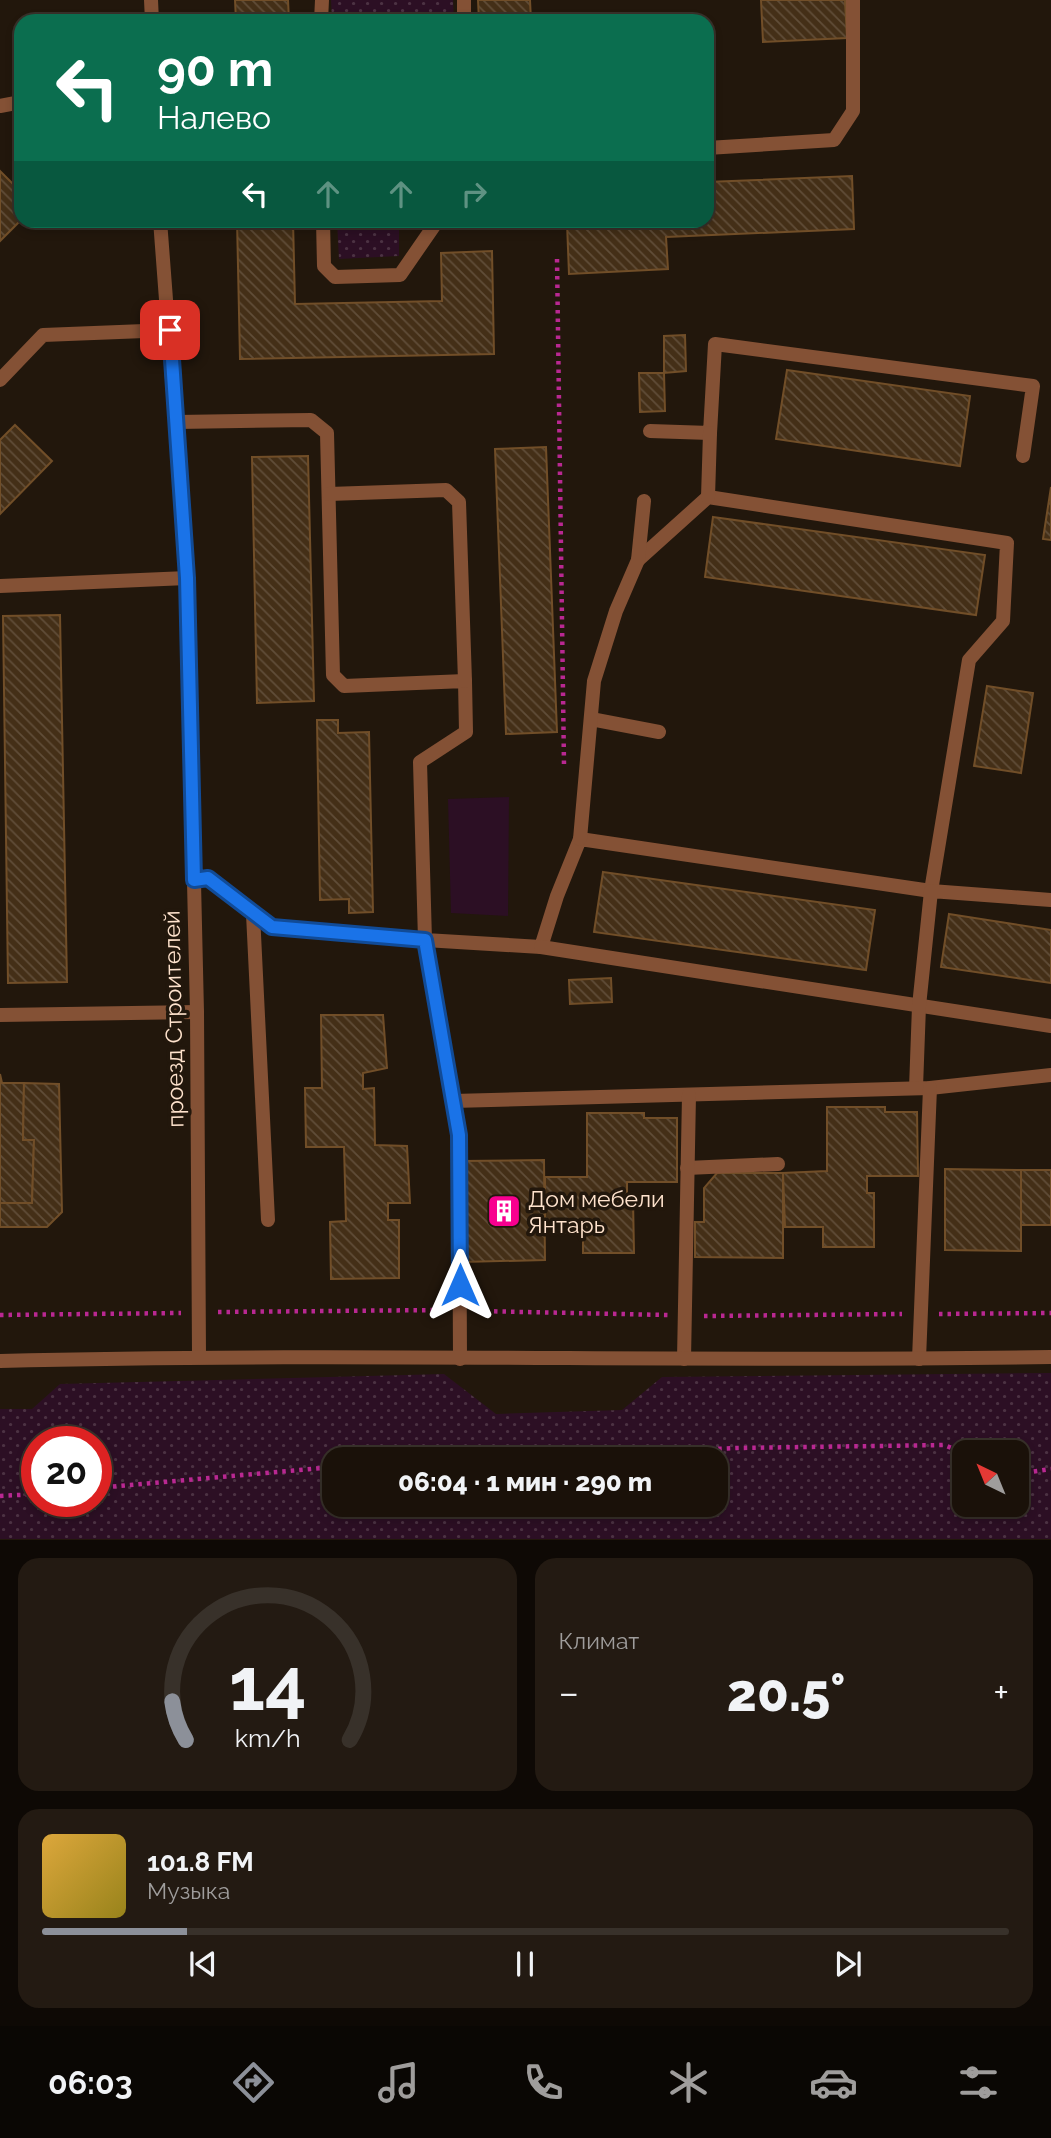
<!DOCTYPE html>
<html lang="ru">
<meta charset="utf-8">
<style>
body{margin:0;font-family:Raleway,sans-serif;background:#231a12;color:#f1f3f6;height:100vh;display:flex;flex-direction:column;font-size:26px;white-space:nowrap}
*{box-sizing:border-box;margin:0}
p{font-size:23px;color:#9f9d9c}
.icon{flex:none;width:38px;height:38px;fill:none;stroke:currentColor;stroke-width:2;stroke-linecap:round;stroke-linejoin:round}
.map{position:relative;height:1540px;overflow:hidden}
.details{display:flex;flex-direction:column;gap:18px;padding:18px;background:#0e0905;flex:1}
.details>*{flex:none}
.banner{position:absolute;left:14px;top:14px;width:700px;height:214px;border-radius:21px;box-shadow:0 4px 10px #0003,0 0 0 2px #38312a;background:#0b6e4f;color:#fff;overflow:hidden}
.needle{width:46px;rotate:317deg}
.fabs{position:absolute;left:952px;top:1440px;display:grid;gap:14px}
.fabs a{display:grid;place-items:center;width:77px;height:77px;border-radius:14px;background:#1a1109;box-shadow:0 4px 10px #0003,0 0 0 2px #38312a;font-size:35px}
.speed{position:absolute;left:21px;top:1426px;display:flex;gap:14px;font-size:35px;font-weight:700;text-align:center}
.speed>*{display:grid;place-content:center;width:91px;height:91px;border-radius:50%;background:#1a1109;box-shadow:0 4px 10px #0003,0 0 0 2px #38312a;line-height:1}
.speed .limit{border:10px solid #d22;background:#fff;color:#111}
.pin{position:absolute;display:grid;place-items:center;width:60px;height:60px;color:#fff;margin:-30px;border-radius:14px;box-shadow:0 4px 10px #0006}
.me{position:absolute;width:77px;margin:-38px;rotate:0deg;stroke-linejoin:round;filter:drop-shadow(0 0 5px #0008)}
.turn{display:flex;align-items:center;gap:24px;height:147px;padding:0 28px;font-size:32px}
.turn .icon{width:91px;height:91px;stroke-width:2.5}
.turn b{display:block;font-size:49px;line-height:60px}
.lanes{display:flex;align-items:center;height:66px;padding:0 28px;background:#0003;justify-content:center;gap:35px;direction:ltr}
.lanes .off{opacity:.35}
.big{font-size:52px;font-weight:800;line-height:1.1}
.details .card{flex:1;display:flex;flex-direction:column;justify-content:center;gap:10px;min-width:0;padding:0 24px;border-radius:21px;background:#231a12}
.details .dial{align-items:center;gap:0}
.dial svg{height:182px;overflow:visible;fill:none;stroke:#38312a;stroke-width:7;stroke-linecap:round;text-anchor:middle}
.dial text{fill:#f1f3f6;stroke:none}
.song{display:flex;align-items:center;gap:21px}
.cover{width:84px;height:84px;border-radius:10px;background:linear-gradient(135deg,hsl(40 70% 55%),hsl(50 70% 35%))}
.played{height:7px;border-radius:4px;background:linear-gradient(90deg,#8c9099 15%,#38312a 15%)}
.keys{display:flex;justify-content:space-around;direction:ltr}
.heat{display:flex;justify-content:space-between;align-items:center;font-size:38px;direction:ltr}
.details .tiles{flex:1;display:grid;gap:18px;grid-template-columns:1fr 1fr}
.card:last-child{grid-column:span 2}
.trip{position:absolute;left:322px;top:1447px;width:406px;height:70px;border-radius:21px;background:#1a1109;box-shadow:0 4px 10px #0003,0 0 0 2px #38312a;font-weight:800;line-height:70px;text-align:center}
.tab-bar{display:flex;height:112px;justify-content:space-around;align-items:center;background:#0a0704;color:#9f9d9c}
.tab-bar .icon{width:49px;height:49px}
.tab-bar .active{color:#8c9099}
.tab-bar b{font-size:32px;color:#f1f3f6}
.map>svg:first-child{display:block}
.grass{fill:#2c0f24}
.park{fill:url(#park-dots);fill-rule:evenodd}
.building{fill:url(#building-back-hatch);stroke:#714e28;stroke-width:2}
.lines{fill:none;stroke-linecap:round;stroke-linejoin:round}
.path{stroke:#b92892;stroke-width:4.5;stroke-dasharray:3.5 5;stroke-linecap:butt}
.lane{stroke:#845135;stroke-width:14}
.street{stroke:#845135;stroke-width:14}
.route-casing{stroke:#114b97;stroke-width:18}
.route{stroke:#1a73e8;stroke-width:12}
.labels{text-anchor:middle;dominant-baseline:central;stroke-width:7;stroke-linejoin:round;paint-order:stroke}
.street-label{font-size:23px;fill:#ffe3cd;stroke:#22170c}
.poi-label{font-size:23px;fill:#ffe3cd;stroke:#22170c;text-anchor:start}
</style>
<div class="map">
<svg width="1051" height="1540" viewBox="0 0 1051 1540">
<defs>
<pattern id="park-dots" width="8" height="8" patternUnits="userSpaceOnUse" patternTransform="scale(1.75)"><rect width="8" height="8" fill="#2c0f24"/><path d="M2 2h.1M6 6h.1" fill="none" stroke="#4c3243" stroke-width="1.8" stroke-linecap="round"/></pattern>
<pattern id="building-back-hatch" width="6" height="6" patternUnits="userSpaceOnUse" patternTransform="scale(1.75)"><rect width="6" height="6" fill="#442f17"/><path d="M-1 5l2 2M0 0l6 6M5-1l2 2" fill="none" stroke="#604d38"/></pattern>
</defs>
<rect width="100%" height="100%" fill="#22170c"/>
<!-- grass -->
<polygon class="grass" points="509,797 508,916 451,913 448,799"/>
<!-- park -->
<g class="park">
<polygon points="331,0 453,0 454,21 332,21"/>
<polygon points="337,221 399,221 399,256 339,259"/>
<path d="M1051,1373V1539H0V1409H32L60,1384L444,1374L496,1414L622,1410L662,1377ZM96,1442V1502H37V1442ZM964,1452H1017V1505H964ZM334,1460H716V1505H334Z"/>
</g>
<!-- building -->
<g class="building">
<polygon points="235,0 288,0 289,21 236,21"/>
<polygon points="478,0 530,0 531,21 479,21"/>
<polygon points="761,0 845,0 847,38 763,42"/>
<polygon points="0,171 21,192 21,220 0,241"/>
<polygon points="852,176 854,229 666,237 668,269 569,274 567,223 707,220 707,182"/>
<polygon points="237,220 293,220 295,304 442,301 441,253 492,251 494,354 240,359"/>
<polygon points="685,335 686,371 664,373 664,336"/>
<polygon points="787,370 970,396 960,466 776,439"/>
<polygon points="639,373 664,373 665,411 640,412"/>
<polygon points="15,425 52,461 0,514 0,440"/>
<polygon points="546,447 557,732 506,734 495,449"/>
<polygon points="308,456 314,701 257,703 252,457"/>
<polygon points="1051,487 1051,540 1043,539"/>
<polygon points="713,517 985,555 976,615 705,577"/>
<polygon points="60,615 67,982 8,983 3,616"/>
<polygon points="987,686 1033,693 1021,773 974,766"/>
<polygon points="317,720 338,720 338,733 369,732 373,912 349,913 349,899 320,900"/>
<polygon points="603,872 875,910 866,970 594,932"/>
<polygon points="949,914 1051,930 1051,983 941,967"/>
<polygon points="611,978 612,1002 570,1004 569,980"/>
<polygon points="321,1015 383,1015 387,1068 363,1073 363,1089 374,1088 375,1145 407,1146 410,1203 388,1203 388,1220 399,1220 399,1278 331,1279 330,1222 346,1221 344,1147 306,1147 305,1088 322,1088"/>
<polygon points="0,1074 2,1083 24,1083 23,1140 34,1140 32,1203 0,1203"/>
<polygon points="24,1083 59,1084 62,1212 47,1227 0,1227 0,1203 32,1203 34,1140 23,1140"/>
<polygon points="827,1107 885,1107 885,1112 917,1112 918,1176 867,1176 867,1193 874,1193 874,1247 823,1247 823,1227 785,1227 783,1173 827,1171"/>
<polygon points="587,1113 644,1113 644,1118 677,1118 677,1182 627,1182 627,1198 633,1199 634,1253 583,1253 583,1233 545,1233 545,1177 587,1177"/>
<polygon points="544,1160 545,1260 463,1262 462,1161"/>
<polygon points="945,1169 1021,1170 1021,1251 945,1250"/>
<rect x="1021" y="1170" width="30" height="55"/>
<polygon points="717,1173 783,1173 783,1258 695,1257 695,1222 704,1222 704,1188"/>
</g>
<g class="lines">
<!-- path -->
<g class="path">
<polyline points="557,259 564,765"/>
<polyline points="477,1311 668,1315"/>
<polyline points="218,1312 440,1310"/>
<polyline points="939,1314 1051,1313"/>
<polyline points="0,1315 181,1313"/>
<polyline points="704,1316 902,1314"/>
<polyline points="455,1460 737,1448 944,1445 964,1453"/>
<polyline points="1017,1474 1051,1469"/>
<polyline points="96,1488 334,1467"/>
<polyline points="0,1496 37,1494"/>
</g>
<!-- lane -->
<g class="lane">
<polyline points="464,0 464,21"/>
<polyline points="321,21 322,0"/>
<polyline points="0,106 21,102"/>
<polyline points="707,148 834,140 853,111 853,0"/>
<polyline points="323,220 324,266 335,277 400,275 438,220"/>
<polyline points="0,380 43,335 170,330"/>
<polyline points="177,422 311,420 327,433 333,675 344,686 465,681 466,732 420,762 425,940 541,947 557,896 580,839 931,891 969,660 1003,621 1007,543 708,497 638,560"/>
<polyline points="650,431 710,433 715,344 1033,386 1023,456"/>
<polyline points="329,494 446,490 459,502 465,681"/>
<polyline points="708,497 710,433"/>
<polyline points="0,586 187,578"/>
<polyline points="591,719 659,732"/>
<polyline points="580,839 594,681 616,611 638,560 644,501"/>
<polyline points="194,880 208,878 272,927 425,940 459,1135 460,1359"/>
<polyline points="253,914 268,1220"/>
<polyline points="541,947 1051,1026"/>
<polyline points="0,1015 197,1012"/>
<polyline points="916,1088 919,1006 931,891 1051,900"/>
<polyline points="453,1101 930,1088 1051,1075"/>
<polyline points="687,1168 778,1164"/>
<polyline points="684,1359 689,1095"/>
<polyline points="919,1359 930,1088"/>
</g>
<!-- street -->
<g class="street">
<polyline points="151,0 152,21"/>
<polyline points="160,220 187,578 197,1012 199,1356"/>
<path d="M0,1361C350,1352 701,1363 1051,1357"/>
</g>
</g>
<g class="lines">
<!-- route casing -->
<g class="route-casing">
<polyline id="route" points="170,330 187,578 194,880 208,878 272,927 425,940 459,1135 460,1285"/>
</g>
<!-- route -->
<use href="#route" class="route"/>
</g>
<!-- icons -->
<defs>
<g id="building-square" transform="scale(1.75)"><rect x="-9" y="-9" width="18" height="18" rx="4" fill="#f8008f" stroke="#22170c"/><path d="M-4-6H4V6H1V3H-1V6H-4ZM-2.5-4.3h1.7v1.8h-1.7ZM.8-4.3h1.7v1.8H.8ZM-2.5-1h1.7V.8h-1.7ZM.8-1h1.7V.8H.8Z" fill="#fff"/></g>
</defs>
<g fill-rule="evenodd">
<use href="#building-square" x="504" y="1211"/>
</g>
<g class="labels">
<!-- street labels -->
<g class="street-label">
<text transform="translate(173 1019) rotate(-91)">проезд Строителей</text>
</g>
<!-- poi labels -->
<g class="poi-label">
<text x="528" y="1198">Дом мебели<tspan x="528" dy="26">Янтарь</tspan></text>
</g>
</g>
</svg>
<div class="fabs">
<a><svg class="needle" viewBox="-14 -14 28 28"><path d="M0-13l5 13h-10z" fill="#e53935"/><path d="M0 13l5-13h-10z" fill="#9f9d9c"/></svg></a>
</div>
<div class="speed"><div class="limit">20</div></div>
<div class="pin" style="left:170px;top:330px;background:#d93025"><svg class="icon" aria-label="arrive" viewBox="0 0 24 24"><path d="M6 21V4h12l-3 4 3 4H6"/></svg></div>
<svg class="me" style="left:460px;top:1285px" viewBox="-20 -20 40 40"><path d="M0-17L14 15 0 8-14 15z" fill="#1a73e8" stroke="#fff" stroke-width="4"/></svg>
<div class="trip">06:04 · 1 мин · 290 m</div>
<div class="banner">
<div class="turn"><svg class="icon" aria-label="left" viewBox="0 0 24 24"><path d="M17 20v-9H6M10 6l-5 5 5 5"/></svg><div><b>90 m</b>Налево</div></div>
<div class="lanes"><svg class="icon" aria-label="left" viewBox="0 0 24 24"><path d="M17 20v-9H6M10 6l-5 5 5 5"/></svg><svg class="icon off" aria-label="ahead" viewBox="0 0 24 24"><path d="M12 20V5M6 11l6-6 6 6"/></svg><svg class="icon off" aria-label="ahead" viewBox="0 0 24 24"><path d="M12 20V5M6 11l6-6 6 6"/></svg><svg class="icon off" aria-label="right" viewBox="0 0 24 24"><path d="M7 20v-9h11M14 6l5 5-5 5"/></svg></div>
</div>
</div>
<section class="details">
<div class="tiles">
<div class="card dial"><svg viewBox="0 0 100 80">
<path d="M14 69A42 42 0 1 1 86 69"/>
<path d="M14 69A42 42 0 0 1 8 52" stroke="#8c9099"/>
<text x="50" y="56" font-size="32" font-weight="700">14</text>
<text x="50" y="72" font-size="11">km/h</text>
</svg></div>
<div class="card"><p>Климат</p>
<div class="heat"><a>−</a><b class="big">20.5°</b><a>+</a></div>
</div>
<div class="card">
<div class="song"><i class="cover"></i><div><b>101.8 FM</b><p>Музыка</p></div></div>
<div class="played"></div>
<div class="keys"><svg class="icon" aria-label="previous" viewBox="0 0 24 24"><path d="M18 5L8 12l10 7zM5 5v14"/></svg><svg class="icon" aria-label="pause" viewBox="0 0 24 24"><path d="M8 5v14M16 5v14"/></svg><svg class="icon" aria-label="next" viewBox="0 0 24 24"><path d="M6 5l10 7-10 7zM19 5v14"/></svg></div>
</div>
</div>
</section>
<nav class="tab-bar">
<b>06:03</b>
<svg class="icon active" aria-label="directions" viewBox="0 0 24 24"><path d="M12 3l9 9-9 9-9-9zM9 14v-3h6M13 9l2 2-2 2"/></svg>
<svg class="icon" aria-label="music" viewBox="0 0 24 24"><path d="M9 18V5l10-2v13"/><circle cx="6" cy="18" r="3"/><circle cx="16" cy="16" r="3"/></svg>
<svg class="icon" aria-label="phone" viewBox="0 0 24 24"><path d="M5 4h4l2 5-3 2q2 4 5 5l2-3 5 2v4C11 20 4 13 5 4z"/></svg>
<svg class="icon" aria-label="climate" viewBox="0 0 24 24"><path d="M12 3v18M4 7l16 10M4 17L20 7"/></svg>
<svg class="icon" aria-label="car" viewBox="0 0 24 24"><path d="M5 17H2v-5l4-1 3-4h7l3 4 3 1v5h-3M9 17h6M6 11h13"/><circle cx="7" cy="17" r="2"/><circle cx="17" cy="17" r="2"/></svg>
<svg class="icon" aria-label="filters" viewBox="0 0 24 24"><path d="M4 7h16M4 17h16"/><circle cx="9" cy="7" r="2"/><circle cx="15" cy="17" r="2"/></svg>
</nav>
